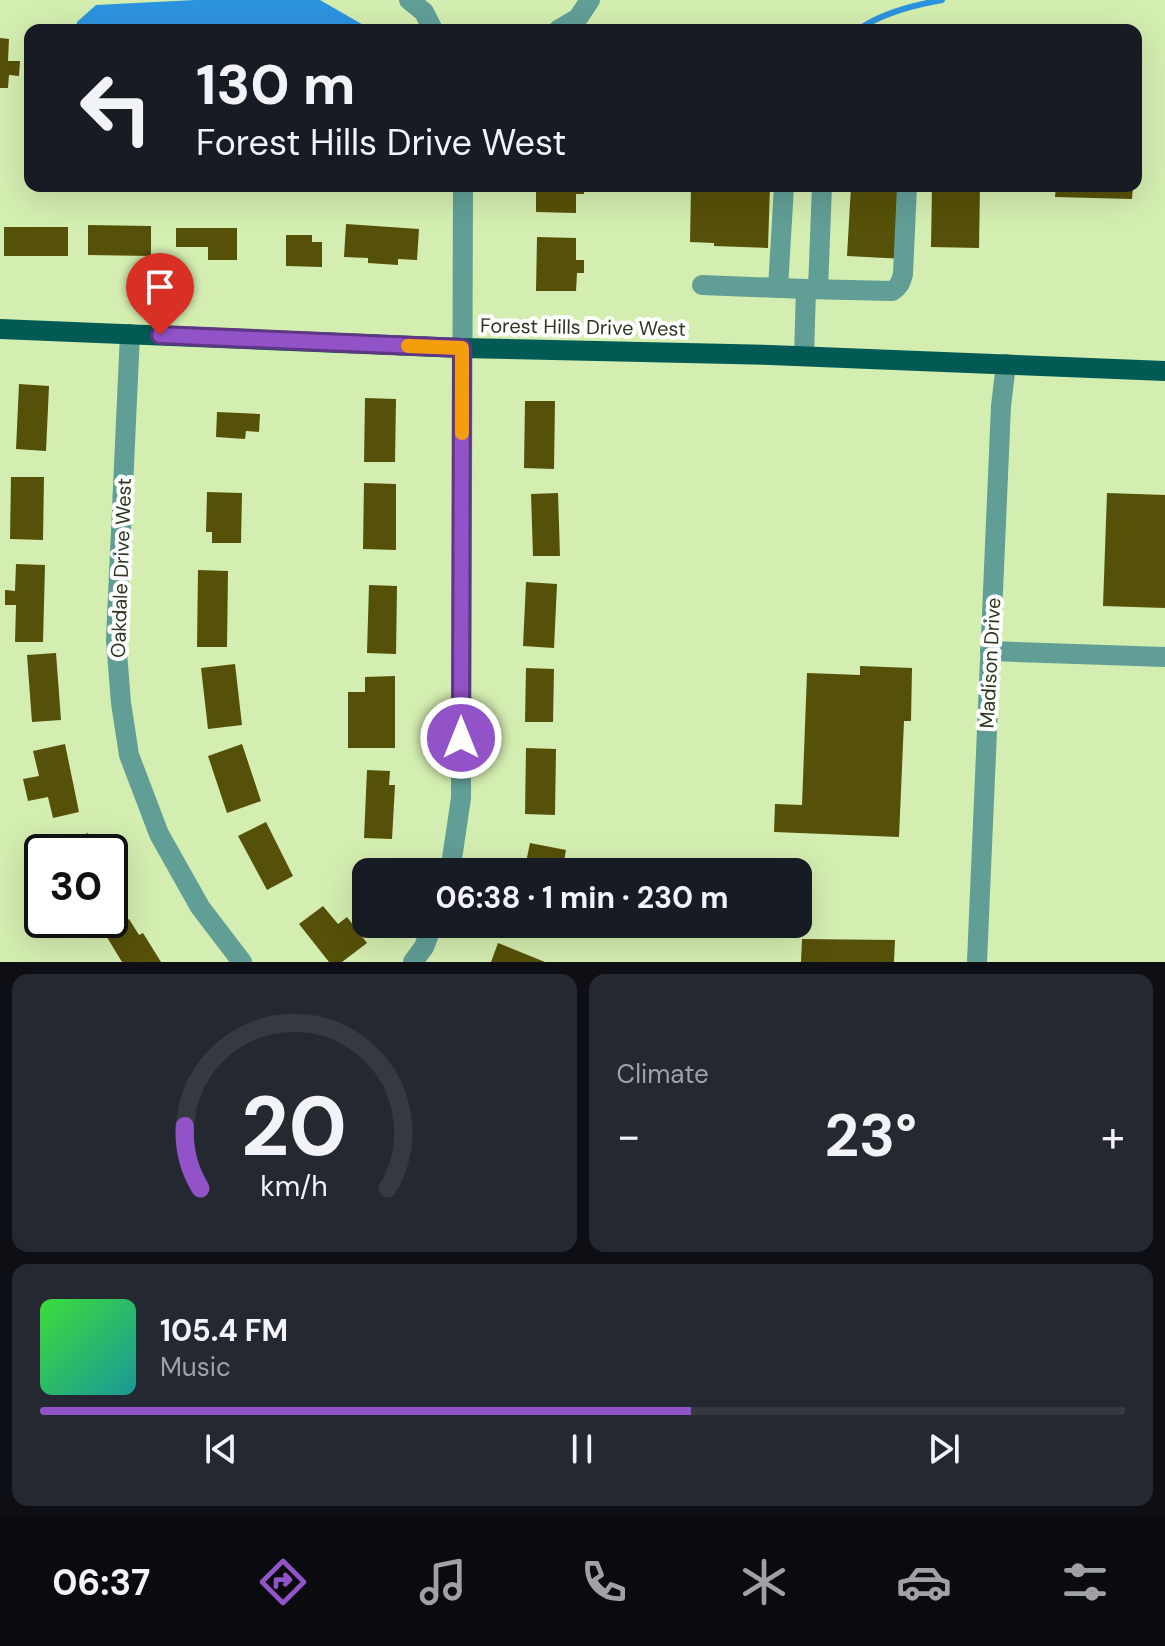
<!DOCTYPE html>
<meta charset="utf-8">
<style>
body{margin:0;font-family:"DM Sans",sans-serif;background:#242831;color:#f1f3f6;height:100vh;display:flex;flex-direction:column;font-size:30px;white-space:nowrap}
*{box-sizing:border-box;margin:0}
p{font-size:26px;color:#9ea1a6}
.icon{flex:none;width:44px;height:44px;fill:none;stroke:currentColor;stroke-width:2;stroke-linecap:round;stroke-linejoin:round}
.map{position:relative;height:962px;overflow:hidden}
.side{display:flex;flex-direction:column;gap:12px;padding:12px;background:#0d0f14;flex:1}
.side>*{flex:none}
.guide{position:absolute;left:24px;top:24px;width:1118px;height:168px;border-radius:16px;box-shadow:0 8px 32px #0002;background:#171b24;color:#f1f3f6;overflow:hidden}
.speed{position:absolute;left:24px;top:834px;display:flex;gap:16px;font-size:40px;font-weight:700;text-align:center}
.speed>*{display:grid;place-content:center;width:104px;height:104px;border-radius:50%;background:#171b24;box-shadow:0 8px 32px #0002;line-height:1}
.speed .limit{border:4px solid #111;border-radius:12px;background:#fff;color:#111}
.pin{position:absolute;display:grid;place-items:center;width:68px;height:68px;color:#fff;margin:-82px -34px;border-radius:50% 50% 50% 0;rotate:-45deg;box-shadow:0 0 8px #0007}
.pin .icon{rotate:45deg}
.me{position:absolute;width:88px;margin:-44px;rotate:0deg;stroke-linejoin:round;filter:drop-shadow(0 0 6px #0008)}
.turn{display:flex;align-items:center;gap:28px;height:168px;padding:0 40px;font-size:36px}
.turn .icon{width:104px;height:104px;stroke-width:2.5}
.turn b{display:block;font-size:56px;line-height:68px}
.big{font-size:60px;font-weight:700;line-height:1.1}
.side .card{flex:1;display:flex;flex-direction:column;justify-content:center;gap:12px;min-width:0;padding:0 28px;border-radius:16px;background:#242831}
.side .dial{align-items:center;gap:0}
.dial svg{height:208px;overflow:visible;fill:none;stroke:#363941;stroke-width:7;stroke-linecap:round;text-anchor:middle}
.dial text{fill:#f1f3f6;stroke:none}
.song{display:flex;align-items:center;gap:24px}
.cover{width:96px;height:96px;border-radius:12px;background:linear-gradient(135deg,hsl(120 70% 55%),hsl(180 70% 35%))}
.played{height:8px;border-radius:4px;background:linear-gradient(90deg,#9253c9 60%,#363941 60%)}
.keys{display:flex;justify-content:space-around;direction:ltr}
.heat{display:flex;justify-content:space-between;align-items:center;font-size:44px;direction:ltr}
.side .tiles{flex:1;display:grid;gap:12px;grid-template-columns:1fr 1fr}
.card:last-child{grid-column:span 2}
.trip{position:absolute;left:352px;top:858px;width:460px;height:80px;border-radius:16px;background:#171b24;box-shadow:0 8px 32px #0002;font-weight:700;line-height:80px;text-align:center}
.tabs{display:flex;height:128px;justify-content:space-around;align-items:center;background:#090b0e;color:#9ea1a6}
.tabs .icon{width:56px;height:56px}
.tabs .active{color:#9253c9}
.tabs b{font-size:36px;color:#f1f3f6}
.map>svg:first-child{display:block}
.water{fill:#2c93de}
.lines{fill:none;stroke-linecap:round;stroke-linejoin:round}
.stream{stroke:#2c93de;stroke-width:6}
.building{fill:#565108}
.minor{stroke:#609e96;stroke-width:20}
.major{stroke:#015b54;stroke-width:20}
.route-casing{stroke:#5f3683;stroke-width:20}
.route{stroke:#9253c9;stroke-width:14}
.slow{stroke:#f59e0b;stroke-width:14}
.labels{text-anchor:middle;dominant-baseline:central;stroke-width:8;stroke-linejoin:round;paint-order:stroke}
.street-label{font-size:20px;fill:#2d371f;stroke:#fff}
</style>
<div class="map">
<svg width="1165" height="962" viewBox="0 0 1165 962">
<rect width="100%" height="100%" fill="#d4edb0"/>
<!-- water -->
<polygon class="water" points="195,0 320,0 372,30 76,30 77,22 96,5"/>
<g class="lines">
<!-- stream -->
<path class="stream" d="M858,30C881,13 914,5 942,0"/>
</g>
<!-- building -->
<g class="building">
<polygon points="0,38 9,39 8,61 20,61 19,76 9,75 8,88 0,88"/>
<polygon points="536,186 584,186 584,194 576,194 576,213 536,212"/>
<polygon points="691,186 770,186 768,248 714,246 714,243 690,242"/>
<polygon points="851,186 908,186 905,259 847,256"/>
<polygon points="932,186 980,186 979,248 931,247"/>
<polygon points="1056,186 1133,186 1132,199 1055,197"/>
<polygon points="346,224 419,229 417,260 398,259 398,265 368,263 368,258 344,257"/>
<polygon points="88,225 151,226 151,256 88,255"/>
<rect x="4" y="227" width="64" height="29"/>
<polygon points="176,228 237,228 237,260 208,260 208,247 176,247"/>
<polygon points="286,235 312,235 312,242 322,242 322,267 286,266"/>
<polygon points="537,237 576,238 576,260 584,260 584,273 577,273 576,291 536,291"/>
<polygon points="19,384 49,386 46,451 16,449"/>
<polygon points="365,398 396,399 395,462 364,462"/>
<polygon points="525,401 555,401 554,469 524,468"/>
<polygon points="217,412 260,414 259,432 246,431 245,439 216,437"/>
<polygon points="11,477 44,477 43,540 10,539"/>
<polygon points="364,483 396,484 396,550 363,549"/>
<polygon points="207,492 242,493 241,543 212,543 212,532 206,532"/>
<polygon points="558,493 560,556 533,556 531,494"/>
<polygon points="1107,493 1165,495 1165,608 1103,606"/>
<polygon points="16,564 45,565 43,642 15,642 16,605 5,605 5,590 15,591"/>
<polygon points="198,570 228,571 227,647 197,647"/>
<polygon points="526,582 557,584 554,648 523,646"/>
<polygon points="369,585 397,586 396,654 367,653"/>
<polygon points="56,653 61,720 32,722 27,655"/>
<polygon points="235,664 242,725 208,729 201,668"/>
<polygon points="860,666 912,668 911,721 904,721 899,837 774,832 775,804 802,805 807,673 860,675"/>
<polygon points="526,668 554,669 553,722 525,722"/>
<polygon points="395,676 395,748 348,748 348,692 365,692 365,677"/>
<polygon points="65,744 79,812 53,818 48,797 28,801 23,779 39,776 33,751"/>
<polygon points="242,744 261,801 227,813 208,756"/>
<polygon points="526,748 556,749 555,815 525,814"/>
<polygon points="367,770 390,771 389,785 395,785 392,839 364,838"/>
<polygon points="266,822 293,876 267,890 238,836"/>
<polygon points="88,833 94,852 62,852 59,844"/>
<polygon points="530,843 566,850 562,872 524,872"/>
<polygon points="323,906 338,924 347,917 367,943 342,962 329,962 299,924"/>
<polygon points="129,919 139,935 143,933 161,962 122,962 105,934"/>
<polygon points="802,939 895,940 894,962 801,962"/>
<polygon points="498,943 545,962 491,962"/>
</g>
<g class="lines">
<!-- minor -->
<g class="minor">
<polyline points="409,0 424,12 433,30"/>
<polyline points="558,30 578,18 590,0"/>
<polyline points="702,285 806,289"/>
<polyline points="778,288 784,186"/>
<polyline points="818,289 822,186"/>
<polyline points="130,334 116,640 121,703 129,755 159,834 200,907 242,962"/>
<path d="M804,356L806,289L892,291C899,287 901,282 903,274L907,186"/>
<polyline points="990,651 1165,657"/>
<polyline points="450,872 461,798 463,186"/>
<polyline points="413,962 424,947 433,924"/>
<polyline points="977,962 1001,406 1006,364"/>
</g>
<!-- major -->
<polyline class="major" points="0,329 462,348 770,355 1165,371"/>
</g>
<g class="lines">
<!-- route casing -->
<g class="route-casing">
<polyline id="route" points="160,335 462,348 461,738"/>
</g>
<!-- route -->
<use href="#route" class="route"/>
<!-- slow -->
<polyline class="slow" points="408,346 462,348 462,433"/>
</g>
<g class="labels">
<!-- street labels -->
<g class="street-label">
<text transform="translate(583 327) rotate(1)">Forest Hills Drive West</text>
<text transform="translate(121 568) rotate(-88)">Oakdale Drive West</text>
<text transform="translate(990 663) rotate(-87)">Madison Drive</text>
</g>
</g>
</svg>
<div class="speed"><div class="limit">30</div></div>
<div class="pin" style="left:160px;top:335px;background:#d93025"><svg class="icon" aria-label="arrive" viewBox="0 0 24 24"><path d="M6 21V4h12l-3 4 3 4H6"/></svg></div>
<svg class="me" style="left:461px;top:738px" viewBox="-20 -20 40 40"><circle r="17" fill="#9253c9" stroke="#fff" stroke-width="3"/><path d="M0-11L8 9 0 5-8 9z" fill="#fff"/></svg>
<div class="trip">06:38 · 1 min · 230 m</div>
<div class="guide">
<div class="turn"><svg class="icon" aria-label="left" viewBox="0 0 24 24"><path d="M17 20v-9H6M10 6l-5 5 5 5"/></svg><div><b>130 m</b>Forest Hills Drive West</div></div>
</div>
</div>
<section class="side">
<div class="tiles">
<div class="card dial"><svg viewBox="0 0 100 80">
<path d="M14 69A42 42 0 1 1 86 69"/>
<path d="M14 69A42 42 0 0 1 8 45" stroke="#9253c9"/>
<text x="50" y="56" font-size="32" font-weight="700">20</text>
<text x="50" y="72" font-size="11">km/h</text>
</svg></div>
<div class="card"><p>Climate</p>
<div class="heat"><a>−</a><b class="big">23°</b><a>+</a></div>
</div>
<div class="card">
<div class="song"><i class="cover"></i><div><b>105.4 FM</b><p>Music</p></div></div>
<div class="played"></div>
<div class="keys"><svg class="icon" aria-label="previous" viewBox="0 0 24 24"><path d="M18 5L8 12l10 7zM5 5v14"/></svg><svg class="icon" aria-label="pause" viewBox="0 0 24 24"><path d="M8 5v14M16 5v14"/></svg><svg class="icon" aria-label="next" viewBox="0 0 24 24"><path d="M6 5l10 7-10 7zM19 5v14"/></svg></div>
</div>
</div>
</section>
<nav class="tabs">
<b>06:37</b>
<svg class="icon active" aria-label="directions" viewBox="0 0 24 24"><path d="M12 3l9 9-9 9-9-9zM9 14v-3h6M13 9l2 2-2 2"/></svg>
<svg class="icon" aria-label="music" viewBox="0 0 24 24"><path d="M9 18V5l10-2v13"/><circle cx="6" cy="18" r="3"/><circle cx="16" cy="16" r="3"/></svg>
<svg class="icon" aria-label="phone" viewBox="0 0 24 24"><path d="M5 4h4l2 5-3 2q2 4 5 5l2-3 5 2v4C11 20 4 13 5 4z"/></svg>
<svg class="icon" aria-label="climate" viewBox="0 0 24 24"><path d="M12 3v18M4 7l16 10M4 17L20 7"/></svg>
<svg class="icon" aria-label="car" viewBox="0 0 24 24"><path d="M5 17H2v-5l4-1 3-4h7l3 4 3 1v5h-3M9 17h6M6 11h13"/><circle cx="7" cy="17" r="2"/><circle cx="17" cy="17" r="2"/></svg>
<svg class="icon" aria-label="filters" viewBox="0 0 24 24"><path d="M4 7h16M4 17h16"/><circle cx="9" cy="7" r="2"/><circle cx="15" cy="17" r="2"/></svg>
</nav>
